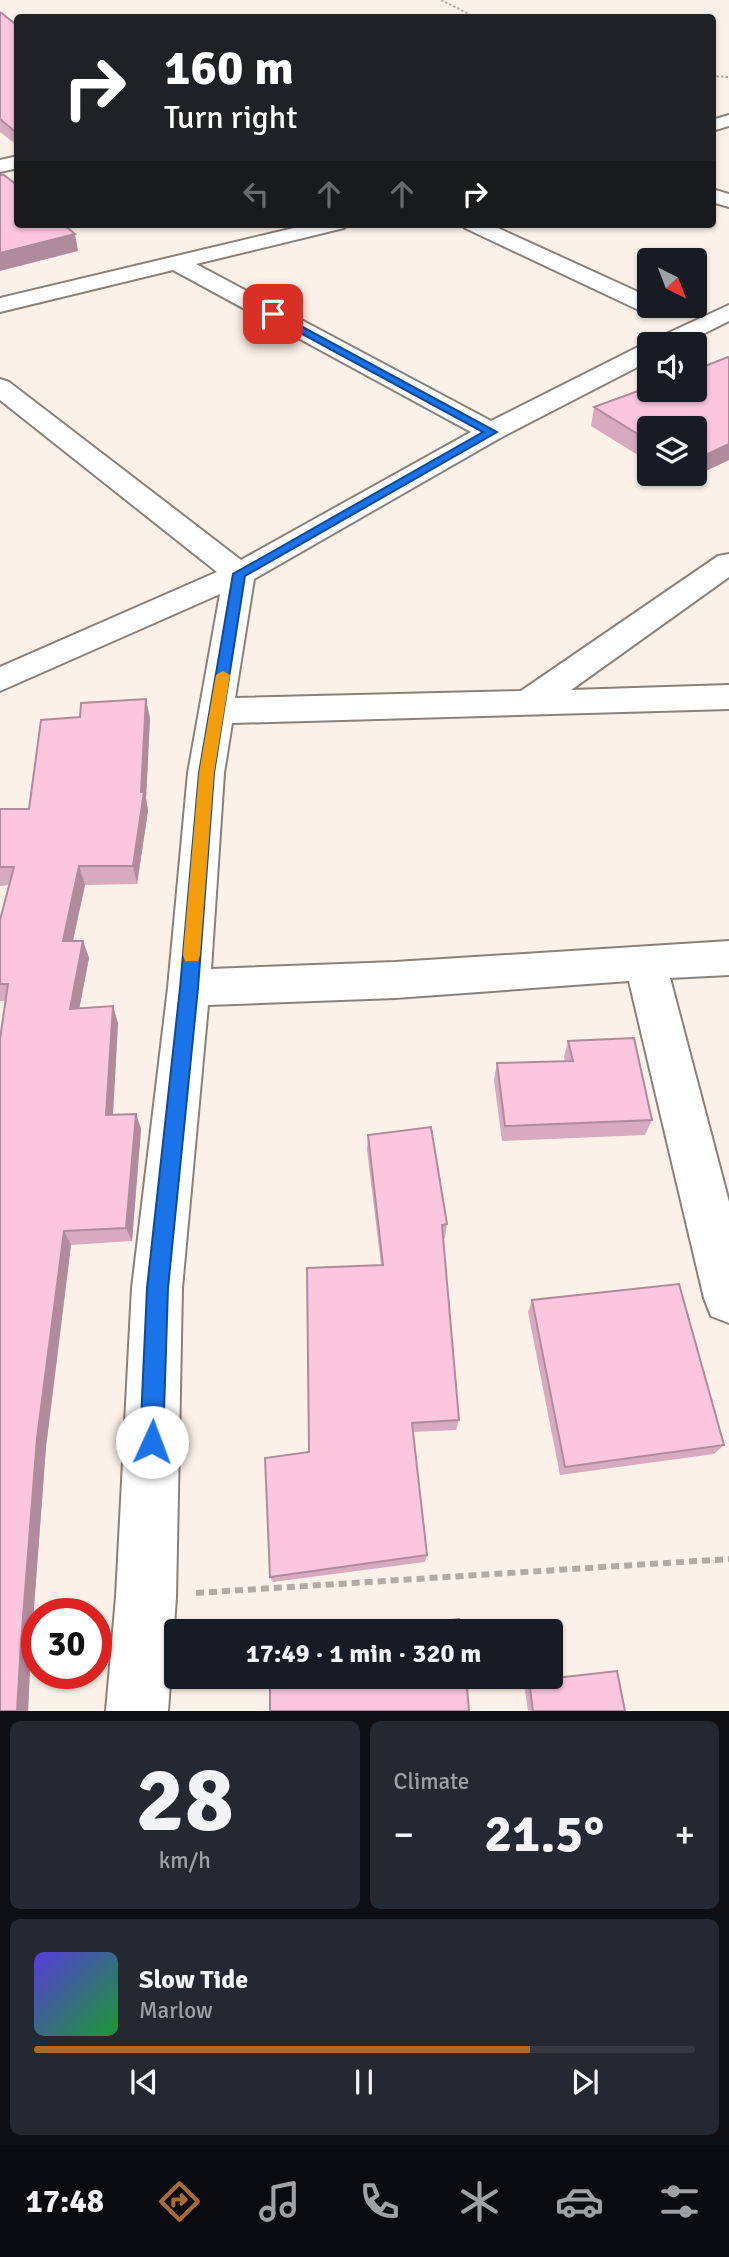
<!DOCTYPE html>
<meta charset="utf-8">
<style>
body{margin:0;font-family:Signika,sans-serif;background:#242831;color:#f1f3f6;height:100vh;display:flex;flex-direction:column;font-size:26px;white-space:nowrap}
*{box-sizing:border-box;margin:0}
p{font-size:23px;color:#9ea1a6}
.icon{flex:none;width:38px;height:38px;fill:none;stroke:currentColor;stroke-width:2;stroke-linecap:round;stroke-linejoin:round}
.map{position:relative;height:1711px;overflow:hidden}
.side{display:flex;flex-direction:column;gap:10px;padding:10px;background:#0d0f14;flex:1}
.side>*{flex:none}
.banner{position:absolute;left:14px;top:14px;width:702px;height:214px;border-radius:7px;box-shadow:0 2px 5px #0004;background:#202124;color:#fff;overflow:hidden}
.needle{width:46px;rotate:138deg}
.controls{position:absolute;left:637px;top:248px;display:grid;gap:14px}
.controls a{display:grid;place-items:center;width:70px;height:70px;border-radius:7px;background:#171b24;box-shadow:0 2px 5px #0004;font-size:35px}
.speed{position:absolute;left:21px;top:1598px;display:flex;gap:14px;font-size:35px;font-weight:700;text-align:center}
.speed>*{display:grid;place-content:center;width:91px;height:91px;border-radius:50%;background:#171b24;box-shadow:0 2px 5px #0004;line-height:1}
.speed .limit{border:10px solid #d22;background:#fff;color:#111}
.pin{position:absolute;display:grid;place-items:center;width:60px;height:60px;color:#fff;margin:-30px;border-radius:14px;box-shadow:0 4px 10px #0006}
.me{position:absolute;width:77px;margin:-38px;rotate:2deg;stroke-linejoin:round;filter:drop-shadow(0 0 5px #0008)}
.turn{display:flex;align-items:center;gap:24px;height:147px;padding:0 35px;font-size:32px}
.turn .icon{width:91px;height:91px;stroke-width:2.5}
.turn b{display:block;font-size:49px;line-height:60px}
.lanes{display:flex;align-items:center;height:66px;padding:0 35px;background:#0003;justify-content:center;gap:35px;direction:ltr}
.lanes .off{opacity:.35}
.big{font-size:52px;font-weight:700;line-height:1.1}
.side .card{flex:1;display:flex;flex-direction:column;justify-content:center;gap:10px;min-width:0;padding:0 24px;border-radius:10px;background:#242831}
.side .dial{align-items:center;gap:0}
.dial b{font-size:91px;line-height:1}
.song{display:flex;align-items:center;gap:21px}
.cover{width:84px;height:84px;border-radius:10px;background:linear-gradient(135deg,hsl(250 70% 55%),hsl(130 70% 35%))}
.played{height:7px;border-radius:4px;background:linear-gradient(90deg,#ab6a33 75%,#363941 75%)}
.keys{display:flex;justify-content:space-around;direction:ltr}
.heat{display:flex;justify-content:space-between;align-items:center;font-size:38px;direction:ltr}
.side .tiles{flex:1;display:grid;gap:10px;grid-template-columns:1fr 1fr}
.card:last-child{grid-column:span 2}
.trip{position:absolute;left:164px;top:1619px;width:399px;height:70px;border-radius:7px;background:#171b24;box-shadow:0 2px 5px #0004;font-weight:700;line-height:70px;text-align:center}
.tab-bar{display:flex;height:112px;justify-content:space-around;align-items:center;background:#090b0e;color:#9ea1a6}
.tab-bar .icon{width:49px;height:49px}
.tab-bar .selected{color:#ab6a33}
.tab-bar b{font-size:32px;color:#f1f3f6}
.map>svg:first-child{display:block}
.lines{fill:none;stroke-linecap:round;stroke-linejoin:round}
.minor-casing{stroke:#8a817a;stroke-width:4}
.path-far1{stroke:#b3aaa4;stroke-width:2;stroke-dasharray:2.5 2;stroke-linecap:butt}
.path{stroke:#b3aaa4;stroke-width:6;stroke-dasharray:8 5;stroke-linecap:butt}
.minor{fill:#fff;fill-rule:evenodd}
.wall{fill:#d8aabf}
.shaded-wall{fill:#b08b9b}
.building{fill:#fbc6de;stroke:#b08b9b;stroke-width:2}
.route{fill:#1a73e8;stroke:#114b97;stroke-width:2}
.slow{fill:#f59e0b}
</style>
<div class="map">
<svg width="729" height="1711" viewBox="0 0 729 1711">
<rect width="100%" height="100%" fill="#fcf1e9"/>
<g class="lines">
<!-- minor casing -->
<g class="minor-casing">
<g id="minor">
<polygon points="729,115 729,126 712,131 712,120"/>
<polygon points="18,156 18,168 0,172 0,160"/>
<polygon points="712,189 729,194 729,207 712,202"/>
<polygon points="311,224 347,224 344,228 196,264 491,421 640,346 651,344 653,340 729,305 729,321 681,345 649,345 649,361 500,438 254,579 235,698 521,691 718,556 729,554 729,577 571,690 729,685 729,709 232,723 224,773 211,969 395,962 729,941 729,975 670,978 729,1202 729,1323 711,1316 704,1298 629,981 395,998 208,1005 182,1288 176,1597 168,1711 106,1711 116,1597 132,1288 168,988 188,773 220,594 0,691 0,667 217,572 0,400 0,379 9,382 241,560 471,432 173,270 0,312 0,298"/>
<polygon points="462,224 489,224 649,297 649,306 660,306 657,311 641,311 465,228"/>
</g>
</g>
<!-- path-far1 -->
<g class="path-far1">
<polyline points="441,0 477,18"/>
<polyline points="712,76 729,77"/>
</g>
<!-- path -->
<polyline class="path" points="196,1593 729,1559"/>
<!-- minor -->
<use href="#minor" class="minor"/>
</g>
<!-- wall -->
<g class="wall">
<polygon points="0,12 18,26 18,146 0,132"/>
<polygon points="729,358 729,460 682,482 669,474 695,474 695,429 649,429 649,462 591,426 594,407"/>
<polygon points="150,718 146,798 148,811 137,884 85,885 73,941 83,941 89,958 79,1009 118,1023 113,1115 136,1114 141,1129 132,1241 71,1245 46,1447 31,1647 28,1711 0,1711 5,1001 0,1001 0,920 9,885 0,886 0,809 29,809"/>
<polygon points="568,1041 652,1120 645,1135 502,1141 494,1080 497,1063 565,1061 564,1057"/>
<polygon points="368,1135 447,1224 445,1238 443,1238 459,1420 456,1430 413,1432 427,1555 425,1562 273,1582 270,1577 309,1452 381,1265 367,1150"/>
<polygon points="532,1300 724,1445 714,1454 560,1475 528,1312"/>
<polygon points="529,1681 625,1711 528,1711 524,1684"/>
</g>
<!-- shaded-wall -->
<g class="shaded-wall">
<polygon points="75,234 78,251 0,271 0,253"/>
<polygon points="729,444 729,460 682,482 683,474 695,474 695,460"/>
<polygon points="146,699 150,718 146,798 148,811 137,884 133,866 141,792"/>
<polygon points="79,866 85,885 69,958 63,941"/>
<polygon points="83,941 89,958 76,1026 70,1009"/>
<polygon points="113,1006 118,1023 112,1130 106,1115"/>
<polygon points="136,1114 141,1129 132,1241 126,1228"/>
<polygon points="64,1231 71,1245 46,1447 31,1647 28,1711 17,1711 21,1643 37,1438"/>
</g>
<!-- building -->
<g class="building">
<polygon points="0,12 18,26 18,134 0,119"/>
<polygon points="0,175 4,175 18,186 18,224 63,224 75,234 0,253"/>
<polygon points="728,357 729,358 729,444 695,460 695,429 649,429 649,441 594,407 649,387 649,390 695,390 695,370"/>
<polygon points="146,699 141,792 144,792 133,866 79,866 63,941 83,941 70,1009 113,1006 106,1115 136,1114 126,1228 64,1231 37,1438 21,1643 17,1711 0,1711 0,1039 8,984 0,984 0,920 14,867 0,867 0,809 29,809 41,720 80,717 81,703"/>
<polygon points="634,1038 652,1120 505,1126 497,1063 573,1061 568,1041"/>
<polygon points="431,1127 447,1224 442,1225 459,1420 412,1423 427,1555 270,1577 265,1458 309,1452 307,1268 383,1265 368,1135"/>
<polygon points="679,1284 724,1445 565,1467 532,1300"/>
<polygon points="459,1619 461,1631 340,1631"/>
<polygon points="617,1671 625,1711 533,1711 529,1681"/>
<polygon points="270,1676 466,1676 469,1711 270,1711"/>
</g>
<!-- route -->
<polygon class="route" points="273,311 497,432 245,576 214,773 198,988 168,1288 163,1442 160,1450 152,1454 144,1450 140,1442 147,1288 180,988 199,773 233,574 483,432 269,316 268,314"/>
<!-- slow -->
<polygon class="slow" points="223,671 230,675 214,773 200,955 198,961 185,961 183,955 199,773 216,675"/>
</svg>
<div class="controls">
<a><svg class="needle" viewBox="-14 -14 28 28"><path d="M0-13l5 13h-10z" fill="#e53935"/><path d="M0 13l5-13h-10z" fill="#9ea1a6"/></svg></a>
<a><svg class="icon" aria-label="sound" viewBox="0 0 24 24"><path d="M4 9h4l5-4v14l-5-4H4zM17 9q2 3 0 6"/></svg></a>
<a><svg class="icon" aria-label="layers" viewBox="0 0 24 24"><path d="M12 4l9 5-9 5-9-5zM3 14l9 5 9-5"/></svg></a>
</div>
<div class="speed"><div class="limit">30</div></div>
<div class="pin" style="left:273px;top:314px;background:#d93025"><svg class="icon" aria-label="arrive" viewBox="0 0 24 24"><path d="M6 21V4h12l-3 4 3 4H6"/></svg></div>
<svg class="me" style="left:152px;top:1442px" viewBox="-20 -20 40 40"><circle r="19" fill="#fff"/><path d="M0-13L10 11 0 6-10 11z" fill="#1a73e8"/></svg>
<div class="trip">17:49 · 1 min · 320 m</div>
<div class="banner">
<div class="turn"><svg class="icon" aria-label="right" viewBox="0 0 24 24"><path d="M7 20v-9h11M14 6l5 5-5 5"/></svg><div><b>160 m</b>Turn right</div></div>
<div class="lanes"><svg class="icon off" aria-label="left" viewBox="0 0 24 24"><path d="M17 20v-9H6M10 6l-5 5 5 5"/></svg><svg class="icon off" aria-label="ahead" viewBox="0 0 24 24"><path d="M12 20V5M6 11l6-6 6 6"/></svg><svg class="icon off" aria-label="ahead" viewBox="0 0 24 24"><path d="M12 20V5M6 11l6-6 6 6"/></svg><svg class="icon" aria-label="right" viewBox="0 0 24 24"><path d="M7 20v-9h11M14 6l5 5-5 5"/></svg></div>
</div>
</div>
<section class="side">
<div class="tiles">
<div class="card dial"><b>28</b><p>km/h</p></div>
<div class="card"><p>Climate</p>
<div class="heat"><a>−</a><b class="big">21.5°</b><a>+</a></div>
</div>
<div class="card">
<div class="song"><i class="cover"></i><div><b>Slow Tide</b><p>Marlow</p></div></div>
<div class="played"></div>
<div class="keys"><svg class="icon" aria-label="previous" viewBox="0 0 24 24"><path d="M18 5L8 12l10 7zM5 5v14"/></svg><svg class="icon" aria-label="pause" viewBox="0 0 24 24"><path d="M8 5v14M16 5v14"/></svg><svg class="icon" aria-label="next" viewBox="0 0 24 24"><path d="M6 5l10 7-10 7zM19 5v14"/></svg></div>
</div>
</div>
</section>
<nav class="tab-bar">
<b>17:48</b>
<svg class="icon selected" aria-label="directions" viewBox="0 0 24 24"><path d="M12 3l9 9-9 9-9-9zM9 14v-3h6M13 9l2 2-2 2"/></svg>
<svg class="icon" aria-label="music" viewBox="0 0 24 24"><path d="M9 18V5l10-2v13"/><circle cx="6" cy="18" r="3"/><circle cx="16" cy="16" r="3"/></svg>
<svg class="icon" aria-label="phone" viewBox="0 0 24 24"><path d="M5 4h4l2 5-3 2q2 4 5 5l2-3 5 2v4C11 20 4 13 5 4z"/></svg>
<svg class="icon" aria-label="climate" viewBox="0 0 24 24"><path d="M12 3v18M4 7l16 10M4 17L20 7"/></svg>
<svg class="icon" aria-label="car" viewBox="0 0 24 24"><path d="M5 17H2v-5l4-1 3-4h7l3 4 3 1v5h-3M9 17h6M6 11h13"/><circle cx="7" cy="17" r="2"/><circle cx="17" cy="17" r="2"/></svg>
<svg class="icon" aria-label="filters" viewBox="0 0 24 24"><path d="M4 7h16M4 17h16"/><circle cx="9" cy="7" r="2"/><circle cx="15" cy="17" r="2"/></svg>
</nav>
